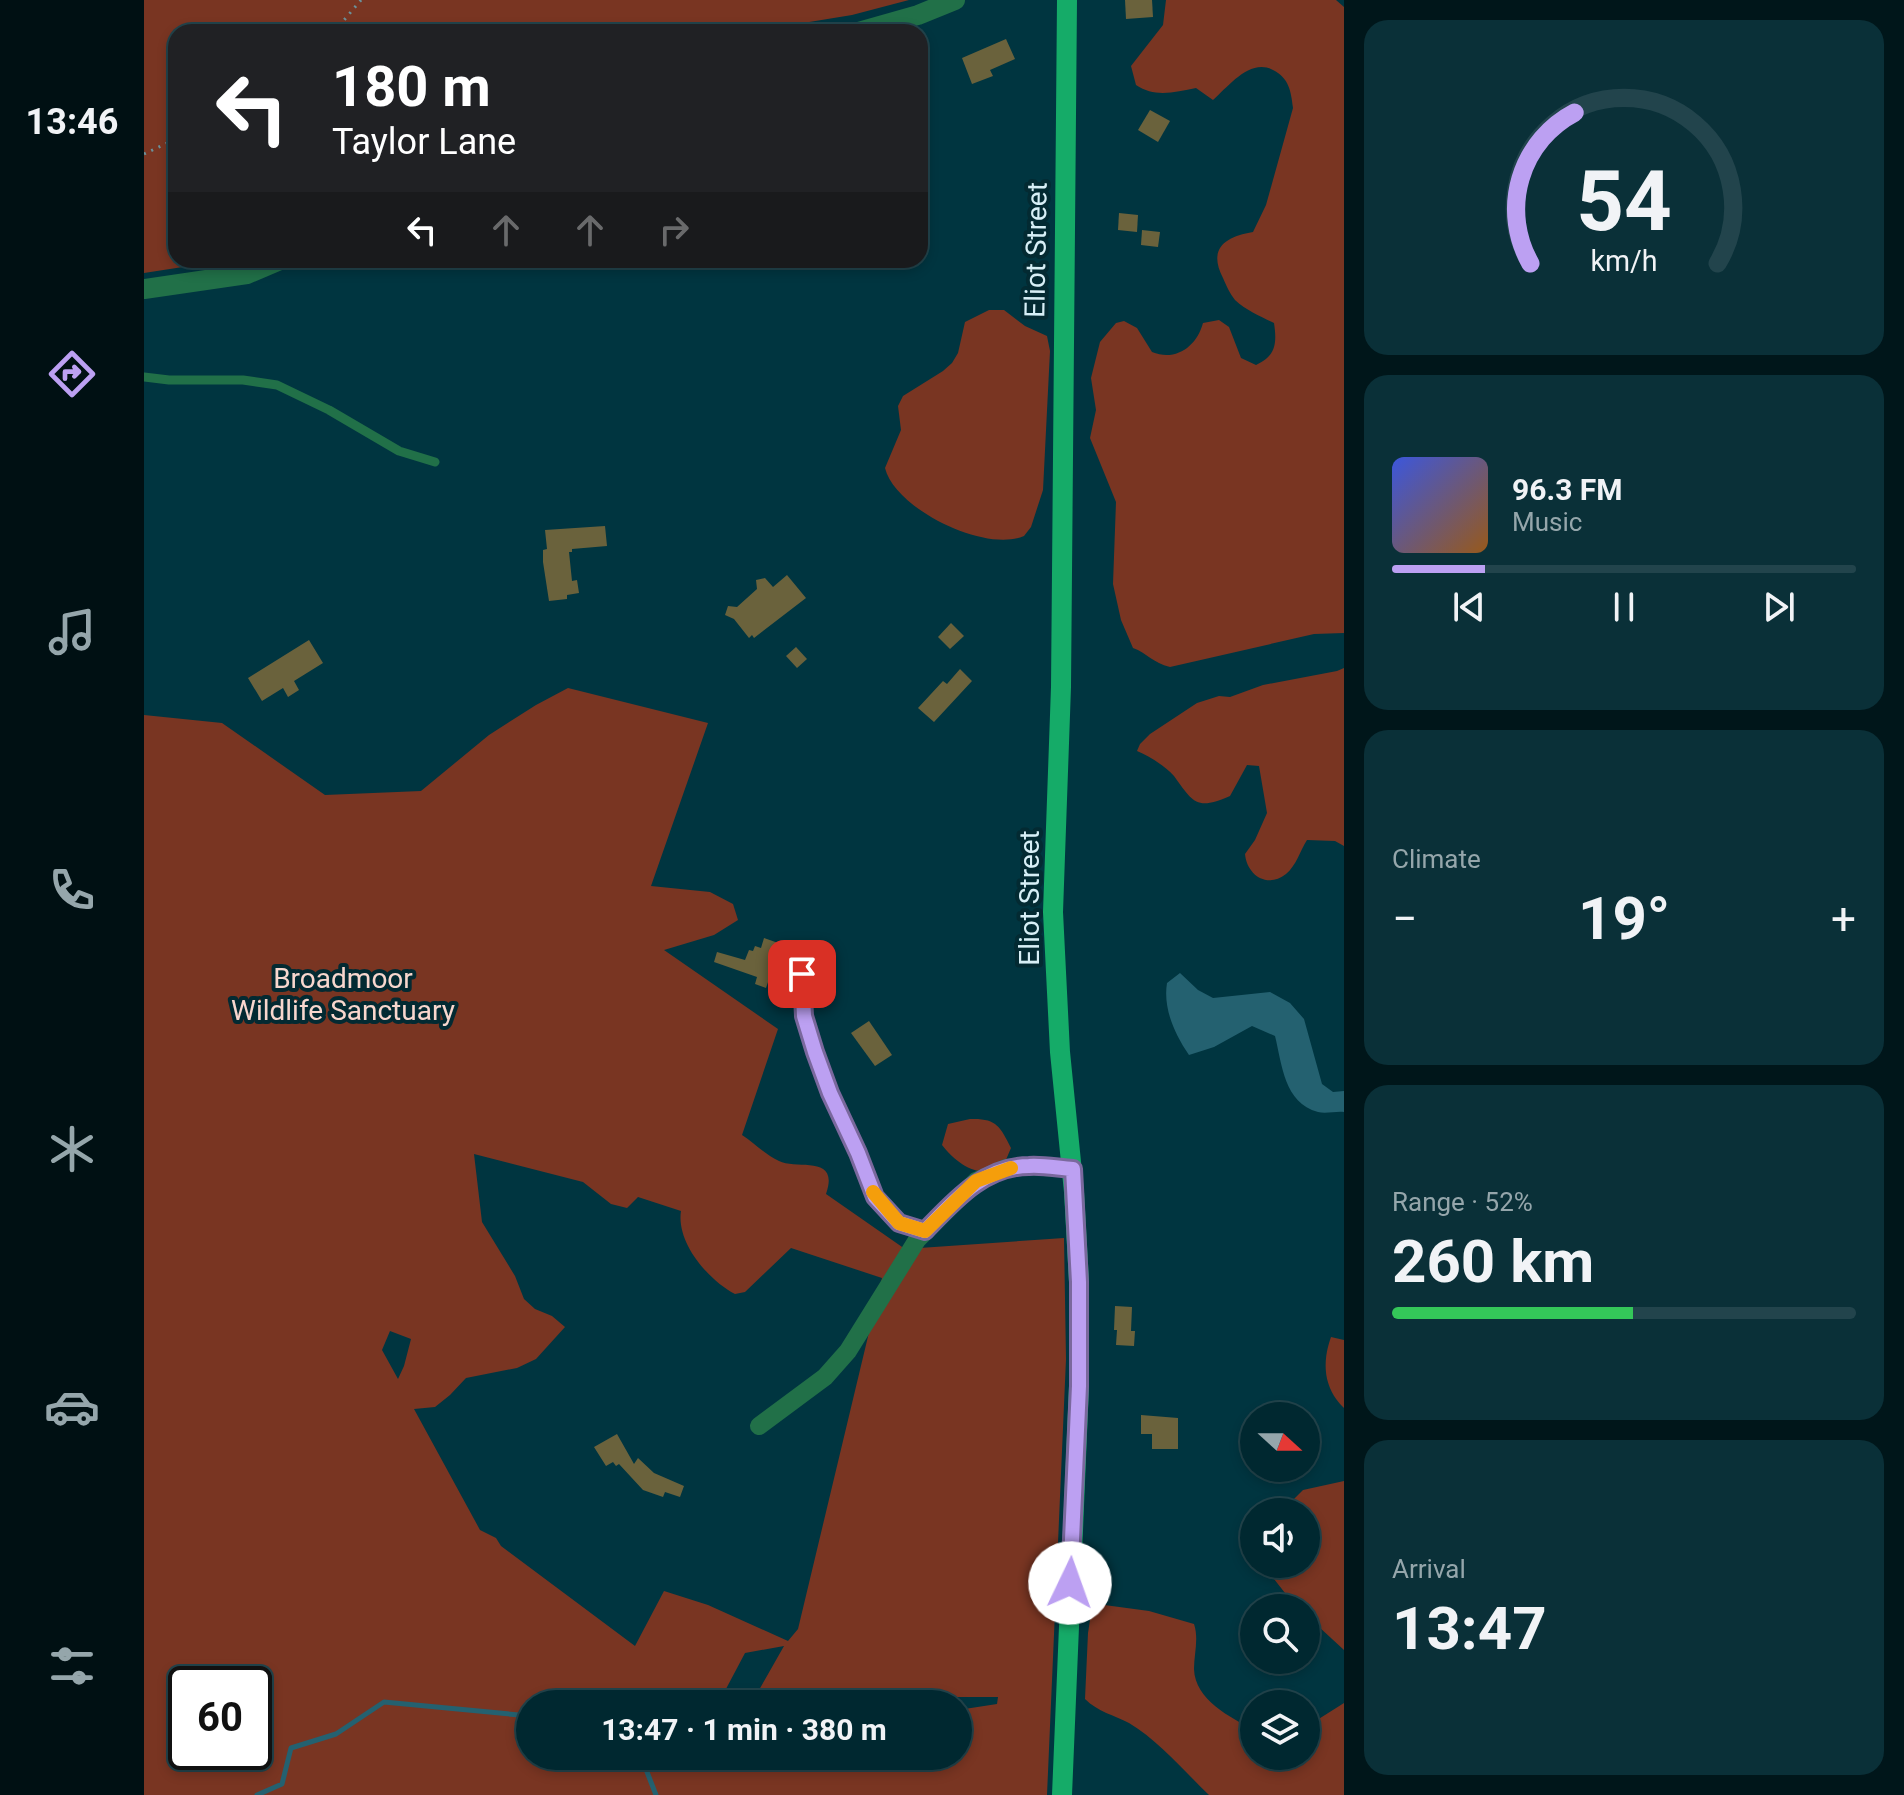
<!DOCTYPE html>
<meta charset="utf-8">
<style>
body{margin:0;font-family:Roboto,sans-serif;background:#0a3038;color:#f1f3f6;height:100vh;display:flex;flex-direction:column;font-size:30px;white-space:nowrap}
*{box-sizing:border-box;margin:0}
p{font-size:26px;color:#95a6ab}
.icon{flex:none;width:44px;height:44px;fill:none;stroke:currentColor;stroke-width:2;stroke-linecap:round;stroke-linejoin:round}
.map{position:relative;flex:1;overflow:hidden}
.sheet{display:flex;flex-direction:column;gap:20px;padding:20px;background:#00161a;width:560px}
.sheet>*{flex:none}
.guide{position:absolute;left:24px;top:24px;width:760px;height:244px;border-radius:24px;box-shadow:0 4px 12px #0003,0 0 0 2px #22444c;background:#202124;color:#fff;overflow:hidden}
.needle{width:52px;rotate:111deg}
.fabs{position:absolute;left:1096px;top:1402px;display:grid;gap:16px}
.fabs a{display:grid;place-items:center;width:80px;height:80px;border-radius:50%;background:#002830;box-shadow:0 4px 12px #0003,0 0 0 2px #22444c;font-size:40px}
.speed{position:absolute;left:24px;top:1666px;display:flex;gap:16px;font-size:40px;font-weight:700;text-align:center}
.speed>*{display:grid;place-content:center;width:104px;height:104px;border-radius:50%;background:#002830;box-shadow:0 4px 12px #0003,0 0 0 2px #22444c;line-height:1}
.speed .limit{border:4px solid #111;border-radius:12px;background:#fff;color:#111}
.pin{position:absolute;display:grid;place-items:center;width:68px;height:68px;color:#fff;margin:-34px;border-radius:16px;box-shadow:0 4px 12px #0006}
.me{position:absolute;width:88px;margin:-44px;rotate:3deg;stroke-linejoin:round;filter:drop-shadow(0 0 6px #0008)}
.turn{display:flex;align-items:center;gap:28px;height:168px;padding:0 32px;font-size:36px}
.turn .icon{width:104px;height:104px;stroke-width:2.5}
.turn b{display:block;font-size:56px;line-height:68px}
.lanes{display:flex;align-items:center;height:76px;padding:0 32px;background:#0003;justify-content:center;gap:40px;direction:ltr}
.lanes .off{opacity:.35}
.big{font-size:60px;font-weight:700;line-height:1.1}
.sheet .tile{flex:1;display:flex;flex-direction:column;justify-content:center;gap:12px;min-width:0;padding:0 28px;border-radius:24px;background:#0a3038}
.sheet .dial{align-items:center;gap:0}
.dial svg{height:208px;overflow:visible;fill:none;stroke:#22444c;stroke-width:7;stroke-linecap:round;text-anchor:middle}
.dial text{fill:#f1f3f6;stroke:none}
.song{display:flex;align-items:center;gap:24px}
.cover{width:96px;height:96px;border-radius:12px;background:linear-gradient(135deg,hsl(230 70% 55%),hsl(30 70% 35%))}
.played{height:8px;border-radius:4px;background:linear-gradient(90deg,#bca0f2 20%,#22444c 20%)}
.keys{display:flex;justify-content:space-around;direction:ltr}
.heat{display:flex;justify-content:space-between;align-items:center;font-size:44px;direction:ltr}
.charge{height:12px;border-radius:6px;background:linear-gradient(90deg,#34c759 52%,#22444c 0)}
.trip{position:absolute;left:372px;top:1690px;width:456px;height:80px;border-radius:40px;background:#002830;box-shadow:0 4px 12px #0003,0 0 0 2px #22444c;font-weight:700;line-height:80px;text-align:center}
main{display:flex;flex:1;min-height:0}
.tabs{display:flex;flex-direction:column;width:144px;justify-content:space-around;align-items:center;background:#001013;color:#95a6ab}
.tabs .icon{width:56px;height:56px}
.tabs .selected{color:#bca0f2}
.tabs b{font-size:36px;color:#f1f3f6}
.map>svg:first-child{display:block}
.green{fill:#793522;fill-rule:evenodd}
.water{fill:#246170}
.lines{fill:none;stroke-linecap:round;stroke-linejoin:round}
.stream{stroke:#246170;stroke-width:5}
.building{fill:#6a623c}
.path{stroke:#6b929b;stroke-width:3;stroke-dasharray:2 6;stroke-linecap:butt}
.service{stroke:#217048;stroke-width:9}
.minor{stroke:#217048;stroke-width:18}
.tertiary{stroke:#217048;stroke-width:20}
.primary{stroke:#15ab68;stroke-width:20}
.route-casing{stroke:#7a689d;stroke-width:20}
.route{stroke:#bca0f2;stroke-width:14}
.slow{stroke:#f59e0b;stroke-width:14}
.labels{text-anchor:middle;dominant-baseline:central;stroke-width:8;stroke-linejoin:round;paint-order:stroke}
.street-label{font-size:28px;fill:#d7eff6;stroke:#032a32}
.park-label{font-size:28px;fill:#f8d7ce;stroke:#032a32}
</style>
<main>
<nav class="tabs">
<b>13:46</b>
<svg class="icon selected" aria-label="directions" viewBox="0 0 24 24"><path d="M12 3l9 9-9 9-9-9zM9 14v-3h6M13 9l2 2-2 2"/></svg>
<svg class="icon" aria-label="music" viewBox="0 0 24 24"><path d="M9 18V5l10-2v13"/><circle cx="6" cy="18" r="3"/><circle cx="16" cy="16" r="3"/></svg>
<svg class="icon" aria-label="phone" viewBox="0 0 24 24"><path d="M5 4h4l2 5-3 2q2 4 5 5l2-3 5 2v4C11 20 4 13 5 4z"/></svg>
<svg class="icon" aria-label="climate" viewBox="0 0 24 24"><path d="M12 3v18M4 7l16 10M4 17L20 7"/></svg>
<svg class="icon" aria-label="car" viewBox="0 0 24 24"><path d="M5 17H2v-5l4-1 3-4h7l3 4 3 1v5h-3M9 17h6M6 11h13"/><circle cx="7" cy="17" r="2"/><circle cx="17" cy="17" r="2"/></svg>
<svg class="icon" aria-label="filters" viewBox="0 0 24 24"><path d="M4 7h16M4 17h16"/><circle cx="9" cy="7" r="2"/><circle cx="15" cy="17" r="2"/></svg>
</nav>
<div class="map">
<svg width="1200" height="1795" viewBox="0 0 1200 1795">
<rect width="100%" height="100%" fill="#003540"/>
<!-- green -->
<g class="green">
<polygon points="0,0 765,0 708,15 605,32 32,32 32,260 84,260 0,273"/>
<path d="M1022,0H1192L1200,7V633L1170,634L1026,667C1009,663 1003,653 989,648L977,620L969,584L972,502L946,438L952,410L947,378L956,342L972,323L980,321L993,328L1008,352C1032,362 1053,346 1059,323L1075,320L1085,327L1097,358L1112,365C1132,356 1133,343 1130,323C1116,316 1103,311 1091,300C1086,294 1082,285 1079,278C1064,249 1080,237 1109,232L1122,205L1149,108C1147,91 1145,78 1129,70C1106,58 1085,86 1069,100L1052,88C1031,92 1011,98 992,85L987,66L1019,25Z"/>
<path d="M845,310H860L881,326L903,336L906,351L899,490L887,527L880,536C841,553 751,509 741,468L757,430L754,406L759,396L799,371L808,363L814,353L821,322Z"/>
<path d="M1200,668V846L1191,841L1163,840C1156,851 1152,866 1142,874C1123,889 1103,875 1101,854L1111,840L1123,813L1115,766L1103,765L1086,796C1052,811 1049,802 1030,776C1021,766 1005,756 993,751L996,744L1006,734L1053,703L1075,696L1086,697L1119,685L1193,671Z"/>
<path d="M424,688L564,723L507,886L566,892L589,904L594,920L570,935L520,950L634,1029L598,1135C610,1143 622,1155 635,1161C653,1170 696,1154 682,1194L761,1249L920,1238L922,1359L903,1795H0V715L78,723L181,795L277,791L345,735L392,705ZM330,1154L439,1182L467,1204L483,1208L494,1197L537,1211C532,1242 564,1280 591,1294L601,1292L647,1248L738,1278L654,1629L644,1641L564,1605L520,1591L491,1646L357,1546L352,1538L336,1530L270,1409L291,1407L306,1395L322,1378L373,1368L392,1359L421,1327L408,1316L391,1309L380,1299L371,1276L338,1222ZM246,1331L267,1339L260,1366L254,1379L238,1350ZM640,1646L607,1704H772L807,1697H854L853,1704L814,1710V1756H386V1704H504L501,1696L508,1704H574L601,1653ZM42,1684H110V1752H42Z"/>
<path d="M826,1119C852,1118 856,1126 867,1148L861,1162C856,1165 849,1170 843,1171C826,1174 807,1157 798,1145L804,1124Z"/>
<path d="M1187,1337L1200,1340V1408C1179,1388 1178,1362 1187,1337Z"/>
<polygon points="1200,1481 1200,1650 1162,1615 1162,1608 1152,1607 1130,1579 1124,1564 1162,1564 1162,1512 1137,1512 1159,1490"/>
<path d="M953,1604L1005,1611L1050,1624C1055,1639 1050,1654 1050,1669C1051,1700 1086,1717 1110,1730V1756H1162V1727L1200,1703V1795H1065C1040,1771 1015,1741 985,1723C970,1715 954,1712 941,1699L944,1633L948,1607Z"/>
</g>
<!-- water -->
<path class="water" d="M1036,973L1054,990L1069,998L1126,992L1146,1003L1160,1019L1178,1084L1189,1092L1200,1091V1112C1192,1111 1182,1114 1174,1112C1140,1103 1138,1064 1131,1036L1108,1026L1070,1047L1045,1055C1030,1033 1019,1008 1023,983Z"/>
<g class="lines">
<!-- stream -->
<g class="stream">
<polyline points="491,1756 498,1759 512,1795"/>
<polyline points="113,1795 138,1784 147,1748 192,1734 240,1702 386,1716"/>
</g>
</g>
<!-- building -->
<g class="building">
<polygon points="981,0 1008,0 1009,17 982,19"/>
<polygon points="862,39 871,59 846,70 849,76 828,84 818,58"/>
<polygon points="1006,110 1026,121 1014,142 994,130"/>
<polygon points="975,213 994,215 993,232 974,230"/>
<polygon points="998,230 1016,232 1014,247 997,245"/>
<polygon points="461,526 463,546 428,549 428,552 425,552 428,581 433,580 435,593 423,595 423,599 405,601 399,562 399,550 403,549 401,530"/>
<polygon points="643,575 662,598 610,638 608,635 605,638 590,619 581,615 584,606 593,607 613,589 612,580 621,578 629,587"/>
<polygon points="807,623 820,636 806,649 794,637"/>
<polygon points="165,640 179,663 150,681 155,690 144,697 139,688 118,701 104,678"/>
<polygon points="652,647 663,659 653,668 642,656"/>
<polygon points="816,669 828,681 790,722 774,708 799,681 803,684"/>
<polygon points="620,938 637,944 622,988 611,984 613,977 570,962 573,952 601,960 605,950 609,951 611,946 617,948"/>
<polygon points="725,1021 748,1055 731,1066 707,1033"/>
<polygon points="971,1306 988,1307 987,1331 991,1331 990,1346 972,1345 973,1330 970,1330"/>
<polygon points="997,1415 1034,1418 1034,1449 1008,1449 1008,1434 997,1434"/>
<polygon points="473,1434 490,1464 494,1458 510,1473 540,1486 536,1497 521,1492 519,1497 499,1490 475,1464 472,1466 469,1462 462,1466 450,1447"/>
</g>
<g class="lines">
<!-- path -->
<g class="path">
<polyline points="190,32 217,0"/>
<polyline points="0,154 32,139"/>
</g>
<!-- service -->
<g class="service">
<polyline points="0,377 25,380 99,380 133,385 185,410 255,451 291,462"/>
<polyline points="658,974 660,1016 671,1052 686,1093 714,1153 731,1197 755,1223 781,1231"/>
</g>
<!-- minor -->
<polyline class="minor" points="615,1426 681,1377 704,1351 773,1240 832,1181 862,1168 885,1166 929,1169"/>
<!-- tertiary -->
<g class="tertiary">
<polyline points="714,32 774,15 811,0"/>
<polyline points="0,289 103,274 136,260"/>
</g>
<!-- primary -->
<polyline class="primary" points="918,1795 935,1386 935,1282 930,1192 916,1052 909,912 917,687 923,0"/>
</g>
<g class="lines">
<!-- route casing -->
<g class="route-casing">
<path id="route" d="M658,974L660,1016L671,1052L686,1093L714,1153L731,1197L755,1223L781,1231C810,1201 840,1166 885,1166C899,1165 914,1168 929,1169L935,1282V1386L926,1583"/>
</g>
<!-- route -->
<use href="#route" class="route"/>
<!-- slow -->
<polyline class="slow" points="729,1192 755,1223 781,1231 832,1181 867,1168"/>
</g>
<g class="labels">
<!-- street labels -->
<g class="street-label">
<text transform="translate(892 250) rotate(-89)">Eliot Street</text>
<text transform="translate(885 898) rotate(-90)">Eliot Street</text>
</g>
<!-- park labels -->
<g class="park-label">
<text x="199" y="978">Broadmoor<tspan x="199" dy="32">Wildlife Sanctuary</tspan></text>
</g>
</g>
</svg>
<div class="fabs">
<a><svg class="needle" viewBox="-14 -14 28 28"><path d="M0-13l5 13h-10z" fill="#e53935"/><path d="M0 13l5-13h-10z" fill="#95a6ab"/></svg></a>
<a><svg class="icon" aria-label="sound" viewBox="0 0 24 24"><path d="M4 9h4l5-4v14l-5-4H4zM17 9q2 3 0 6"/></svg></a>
<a><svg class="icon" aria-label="search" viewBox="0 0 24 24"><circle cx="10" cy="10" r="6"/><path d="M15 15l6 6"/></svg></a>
<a><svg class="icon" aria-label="layers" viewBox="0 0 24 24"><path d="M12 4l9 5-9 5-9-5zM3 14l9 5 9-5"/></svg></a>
</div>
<div class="speed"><div class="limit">60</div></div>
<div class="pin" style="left:658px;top:974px;background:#d93025"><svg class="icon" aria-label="arrive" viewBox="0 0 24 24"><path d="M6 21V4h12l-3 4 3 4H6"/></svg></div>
<svg class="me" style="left:926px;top:1583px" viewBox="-20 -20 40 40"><circle r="19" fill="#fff"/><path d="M0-13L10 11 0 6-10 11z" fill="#bca0f2"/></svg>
<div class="trip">13:47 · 1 min · 380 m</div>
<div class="guide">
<div class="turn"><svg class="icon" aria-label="left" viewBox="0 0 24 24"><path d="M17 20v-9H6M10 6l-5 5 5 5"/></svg><div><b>180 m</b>Taylor Lane</div></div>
<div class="lanes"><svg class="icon" aria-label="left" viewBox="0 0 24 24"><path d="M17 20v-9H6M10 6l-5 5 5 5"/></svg><svg class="icon off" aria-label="ahead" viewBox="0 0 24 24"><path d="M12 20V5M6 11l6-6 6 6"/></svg><svg class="icon off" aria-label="ahead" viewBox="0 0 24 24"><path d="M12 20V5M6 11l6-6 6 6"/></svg><svg class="icon off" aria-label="right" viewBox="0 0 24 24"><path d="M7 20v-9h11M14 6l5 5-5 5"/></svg></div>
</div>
</div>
<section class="sheet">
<div class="tile dial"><svg viewBox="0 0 100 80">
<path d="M14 69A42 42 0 1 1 86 69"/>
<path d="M14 69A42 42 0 0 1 31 11" stroke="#bca0f2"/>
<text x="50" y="56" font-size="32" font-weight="700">54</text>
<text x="50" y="72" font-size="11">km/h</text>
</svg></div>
<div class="tile">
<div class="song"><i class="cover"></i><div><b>96.3 FM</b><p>Music</p></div></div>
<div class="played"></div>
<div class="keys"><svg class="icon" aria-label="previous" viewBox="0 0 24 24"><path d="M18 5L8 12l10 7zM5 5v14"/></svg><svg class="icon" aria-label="pause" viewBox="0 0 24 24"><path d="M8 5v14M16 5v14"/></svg><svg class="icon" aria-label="next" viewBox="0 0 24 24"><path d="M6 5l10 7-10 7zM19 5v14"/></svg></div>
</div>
<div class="tile"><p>Climate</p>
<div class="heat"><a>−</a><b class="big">19°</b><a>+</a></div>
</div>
<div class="tile"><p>Range · 52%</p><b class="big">260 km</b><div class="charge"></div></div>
<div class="tile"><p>Arrival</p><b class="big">13:47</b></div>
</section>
</main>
